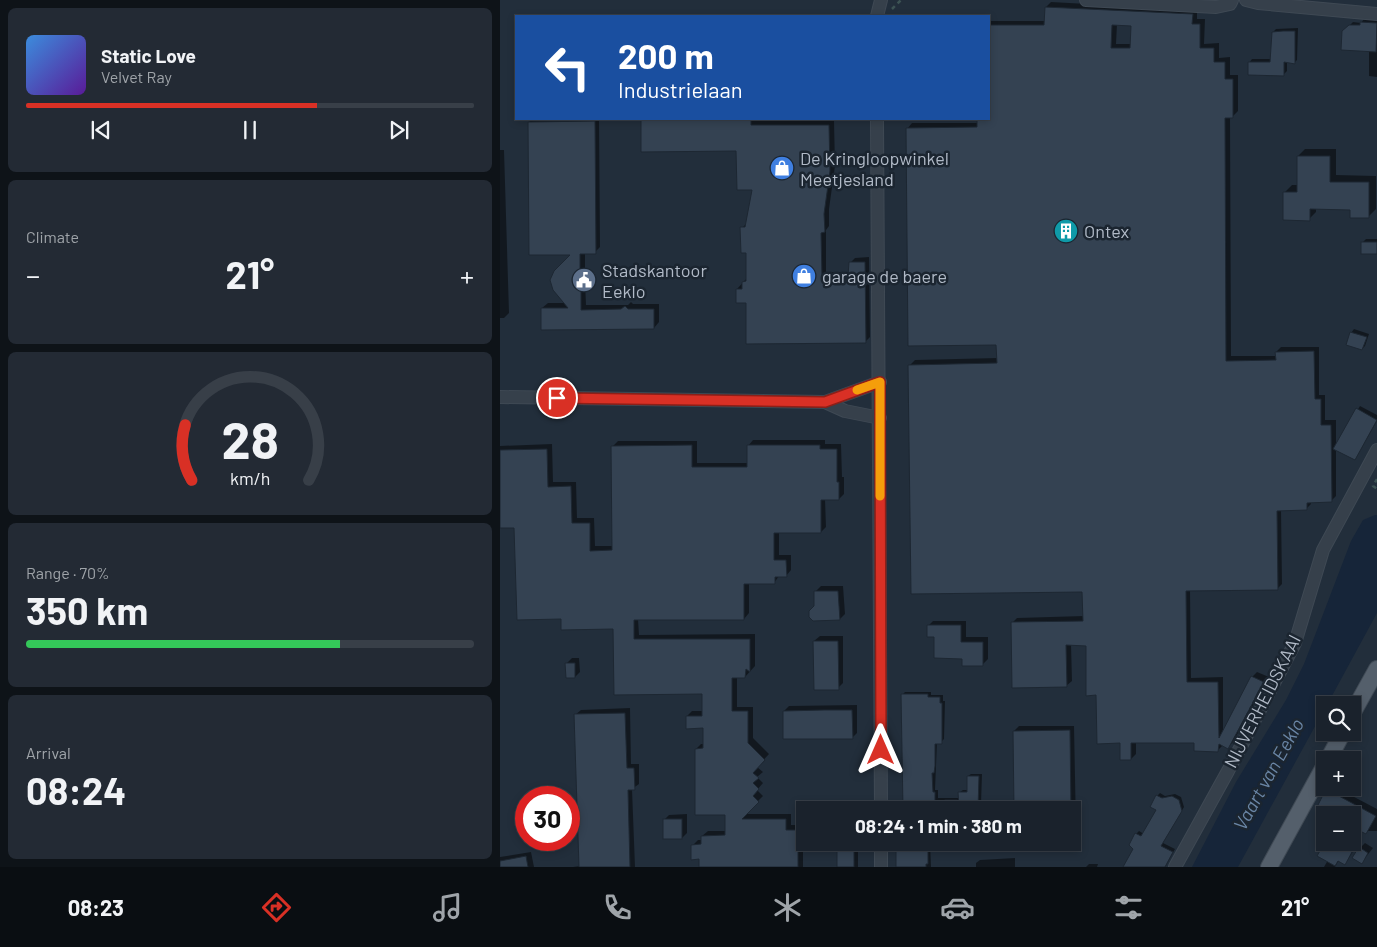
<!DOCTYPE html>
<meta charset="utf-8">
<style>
body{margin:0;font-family:Barlow,sans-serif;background:#232a34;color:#f1f3f6;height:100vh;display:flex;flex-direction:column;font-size:19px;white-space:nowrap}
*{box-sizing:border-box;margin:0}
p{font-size:16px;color:#9fa4a9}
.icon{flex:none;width:28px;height:28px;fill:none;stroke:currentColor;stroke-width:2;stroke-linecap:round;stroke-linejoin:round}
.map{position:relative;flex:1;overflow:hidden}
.panel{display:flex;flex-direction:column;gap:8px;padding:8px;background:#0e1318;width:500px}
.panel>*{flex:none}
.top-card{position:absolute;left:15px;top:15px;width:475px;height:105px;border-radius:0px;box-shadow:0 2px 8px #0003,0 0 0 1px #383f48;background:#1a4fa0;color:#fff;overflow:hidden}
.controls{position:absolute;left:816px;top:696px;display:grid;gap:10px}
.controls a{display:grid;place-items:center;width:45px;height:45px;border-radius:0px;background:#1a222c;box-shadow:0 2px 8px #0003,0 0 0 1px #383f48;font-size:25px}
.speed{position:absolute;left:15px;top:786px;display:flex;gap:10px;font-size:25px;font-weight:700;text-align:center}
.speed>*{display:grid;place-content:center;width:65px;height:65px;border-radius:50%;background:#1a222c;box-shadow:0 2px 8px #0003,0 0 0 1px #383f48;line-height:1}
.speed .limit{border:8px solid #d22;background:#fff;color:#111}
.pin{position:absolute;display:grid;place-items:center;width:42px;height:42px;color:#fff;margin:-21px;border:2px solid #fff;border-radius:50%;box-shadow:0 1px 5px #0007}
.me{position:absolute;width:55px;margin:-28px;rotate:0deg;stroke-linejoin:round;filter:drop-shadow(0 0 4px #0008)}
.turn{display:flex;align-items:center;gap:18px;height:105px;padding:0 20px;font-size:22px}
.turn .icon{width:65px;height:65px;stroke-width:2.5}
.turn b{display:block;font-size:35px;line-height:42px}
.big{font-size:38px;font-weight:700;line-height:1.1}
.panel .widget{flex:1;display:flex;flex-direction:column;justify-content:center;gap:8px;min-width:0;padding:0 18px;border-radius:8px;background:#232a34}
.panel .dial{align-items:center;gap:0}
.dial svg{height:130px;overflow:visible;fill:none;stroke:#383f48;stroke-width:7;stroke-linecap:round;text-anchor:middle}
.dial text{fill:#f1f3f6;stroke:none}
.song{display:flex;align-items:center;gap:15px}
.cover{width:60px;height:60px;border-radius:8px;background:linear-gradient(135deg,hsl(210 70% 55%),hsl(270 70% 35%))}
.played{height:5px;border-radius:2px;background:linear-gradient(90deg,#d93025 65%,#383f48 65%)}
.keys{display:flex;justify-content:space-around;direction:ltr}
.heat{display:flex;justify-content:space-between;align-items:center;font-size:28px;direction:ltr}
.charge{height:8px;border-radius:4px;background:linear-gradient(90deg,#34c759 70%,#383f48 0)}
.trip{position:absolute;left:296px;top:801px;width:285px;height:50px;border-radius:0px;background:#1a222c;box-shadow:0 2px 8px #0003,0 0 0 1px #383f48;font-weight:700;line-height:50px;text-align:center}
.tab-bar{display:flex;height:80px;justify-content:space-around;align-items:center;background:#0a0e12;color:#9fa4a9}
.tab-bar .icon{width:35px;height:35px}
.tab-bar .selected{color:#d93025}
.tab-bar b{font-size:22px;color:#f1f3f6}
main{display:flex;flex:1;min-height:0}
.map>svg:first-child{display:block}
.water{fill:#162539}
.shadow{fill:#0007;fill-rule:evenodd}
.building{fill:#344252;stroke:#1d2732;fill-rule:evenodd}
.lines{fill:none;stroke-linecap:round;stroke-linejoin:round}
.minor-casing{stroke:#3f4954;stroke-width:14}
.major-casing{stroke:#3f4954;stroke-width:18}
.path{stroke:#3d5354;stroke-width:2.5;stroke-dasharray:4 4;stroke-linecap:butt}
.minor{stroke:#36404b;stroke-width:12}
.major{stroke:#545f6b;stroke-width:16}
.route-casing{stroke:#8d1f18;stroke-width:12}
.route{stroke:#d93025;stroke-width:9}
.slow{stroke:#f59e0b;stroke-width:9}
.labels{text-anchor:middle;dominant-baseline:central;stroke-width:5;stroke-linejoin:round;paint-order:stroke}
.poi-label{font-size:18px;fill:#b1bac7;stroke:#1b2530;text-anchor:start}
.street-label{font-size:18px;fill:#b1bac7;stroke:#1b2530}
.water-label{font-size:19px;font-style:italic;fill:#6a86a6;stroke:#1b2530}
</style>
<main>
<section class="panel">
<div class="widget">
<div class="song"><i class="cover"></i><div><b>Static Love</b><p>Velvet Ray</p></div></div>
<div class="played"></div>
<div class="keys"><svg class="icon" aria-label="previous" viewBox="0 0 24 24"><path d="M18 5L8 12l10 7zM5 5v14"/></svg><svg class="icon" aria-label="pause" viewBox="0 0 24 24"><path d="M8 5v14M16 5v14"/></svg><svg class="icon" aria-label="next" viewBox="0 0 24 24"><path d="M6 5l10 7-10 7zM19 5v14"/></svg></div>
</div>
<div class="widget"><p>Climate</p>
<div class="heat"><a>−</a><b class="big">21°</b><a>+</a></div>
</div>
<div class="widget dial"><svg viewBox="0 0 100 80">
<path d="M14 69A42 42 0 1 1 86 69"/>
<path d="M14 69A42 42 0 0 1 10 35" stroke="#d93025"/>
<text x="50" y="56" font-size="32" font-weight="700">28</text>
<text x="50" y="72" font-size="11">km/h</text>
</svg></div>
<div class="widget"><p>Range · 70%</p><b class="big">350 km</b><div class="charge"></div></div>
<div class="widget"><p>Arrival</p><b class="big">08:24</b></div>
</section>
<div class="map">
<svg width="877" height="867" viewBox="0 0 877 867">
<rect width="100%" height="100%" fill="#222e3b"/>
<!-- water -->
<polygon class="water" points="875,515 877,515 877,613 827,705 825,705 825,708 738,867 692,867 736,782 786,700 804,664 851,541 863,520"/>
<!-- shadow -->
<g class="shadow">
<path d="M551,2L697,10V19H705L704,44L719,43V58L730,57V75H738V111L733,116H730L731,356H777L776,352L781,347H819V395H825V420H836V447L860,406L877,415V421L855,459L836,449V496L831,501L811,502V504L806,509H781L782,584L777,589L690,590L691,678L723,677V732L752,677L757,672L769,677L733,742L728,747L723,745L718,750L696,742H636V754L631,759L598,694L587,644H571L572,681L566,686L512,623L517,618L584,616V591L410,365L415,360L498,358V344L407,129L412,123H478V119H489V21H545L546,7ZM617,24L632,25L631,44H616Z"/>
<polygon points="864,19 877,20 877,77 869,76 869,51 843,32 853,22 861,23"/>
<polygon points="798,28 797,60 794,63 787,61 787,71 784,74 749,63 752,59 771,59 773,32 776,29"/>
<polygon points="33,119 99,119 100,247 95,252 85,252 85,270 89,274 89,277 85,281 86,305 128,305 131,302 133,304 159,304 159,322 154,328 42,308 48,303 66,303 73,254 29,122"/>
<polygon points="142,119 255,119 255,121 334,121 335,166 329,209 329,226 326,230 326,272 349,272 350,263 355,258 369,257 370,337 365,342 247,302 237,289 247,278 247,252 242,228 247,223 253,188 238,150 143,151"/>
<polygon points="805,149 836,149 836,175 876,176 876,209 869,216 851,208 816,208 816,212 809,219 785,192 792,185 798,185 798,156"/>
<polygon points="0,150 4,150 9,313 4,318 0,318"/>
<polygon points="866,239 877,239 877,253 863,242"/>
<polygon points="854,329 869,334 865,346 862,349 851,333"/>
<polygon points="253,440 325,440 325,444 341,444 342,477 344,477 344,494 339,499 325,499 326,527 321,532 279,532 279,555 291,555 291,570 286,576 279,576 274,583 249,583 249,613 244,619 138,619 139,635 255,634 255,666 245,677 237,677 237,707 253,707 253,738 269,754 257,767 263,772 257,777 263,783 257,790 263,796 245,814 291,814 291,825 303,825 303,867 200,867 200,858 193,845 198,840 202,840 202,836 208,831 226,831 226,814 196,749 201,744 204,744 204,727 187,716 192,711 204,711 204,693 114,628 62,617 15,527 0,527 0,446 52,444 53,482 76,482 77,518 94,518 95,546 113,546 113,446 118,441 197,441 197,463 248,463 248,446"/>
<polygon points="321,586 343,586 345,614 340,619 316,606 315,592"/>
<polygon points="433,621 466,621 466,637 488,637 488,659 483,664 463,657 435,636 428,626"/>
<polygon points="320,636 343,636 343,683 338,688 314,641"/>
<polygon points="72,658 79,658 80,672 75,677 67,663"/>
<polygon points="405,692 431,692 431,695 443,695 443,701 445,701 444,739 441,742 437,742 435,790 438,790 438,798 460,798 460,792 463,790 468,790 468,776 471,774 482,774 481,804 478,807 404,810 402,695"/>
<polygon points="357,705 357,733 352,738 284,711 289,706"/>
<polygon points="130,708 131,764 139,764 139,784 132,789 135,867 73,867 80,866 75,715 81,710"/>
<polygon points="519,726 574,726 576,827 572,831 572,810 515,810 514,731"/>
<polygon points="830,788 837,788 877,809 877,831 868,831 866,832 852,815 833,815 827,790"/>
<polygon points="660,793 665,796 675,794 681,797 684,807 663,843 675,849 665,867 625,867 634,849 636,834 639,831 644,834 657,809 657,796"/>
<polygon points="187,814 187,833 182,838 164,820 169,815"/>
<rect x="338" y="842" width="20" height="25"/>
<polygon points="397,842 430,842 431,867 397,867"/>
<polygon points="826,842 844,842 855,848 845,864 839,860 835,867 824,867 828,860"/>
<polygon points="865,843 873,848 862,862 860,848"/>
<polygon points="31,852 34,867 0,867 0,857"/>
<polygon points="515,858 515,867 476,867 476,863 480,860"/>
<polygon points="589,864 598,864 597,867 586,867"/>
</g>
<!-- building -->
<g class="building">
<path d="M545,7L693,14L692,24H700V48H714V62H725V79H733V118H725L726,361L776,360L775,352L814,351L815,399H821V425H831L832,502L807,503V510L777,511L778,590L686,591L687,682H718L719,738L751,676L764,682L728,749L719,744L718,752L694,751V743H631V760H620V743L597,744L596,695L586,696V646L566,645L567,687L512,688L511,622L583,621L582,592L411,594L408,365L497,363L496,345L408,346L406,128L477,127V119H489V25H544ZM612,25L631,26L630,48H611Z"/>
<polygon points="860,22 877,23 876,52 841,50 842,31 849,25 860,25"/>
<polygon points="783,31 795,31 795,64 784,62 784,76 748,75 748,62 770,62 772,32"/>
<polygon points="141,119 251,119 251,125 329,125 330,171 324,214 325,232 321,233 322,276 348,276 349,262 365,262 366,343 246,344 246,303 236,303 236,289 242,289 242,282 246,281 246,253 241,253 240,227 245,227 252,190 237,190 236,151 141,152"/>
<polygon points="95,121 96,254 80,254 80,275 84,279 85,283 81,287 81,310 121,309 125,306 128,309 154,309 154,329 41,330 41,308 68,308 53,290 50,280 54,271 70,255 29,255 28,122"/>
<polygon points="797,156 830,156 830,182 869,182 869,218 850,218 850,210 810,209 810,221 783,220 783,192 797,192"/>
<rect x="861" y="242" width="16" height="12"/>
<polygon points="850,332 867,337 862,350 846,345"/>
<polygon points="856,408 877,420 855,460 833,449"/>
<polygon points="192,445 192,467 247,467 247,445 320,445 320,449 337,449 337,482 339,482 339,500 321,500 321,533 274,533 274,560 286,560 287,577 275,577 275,584 244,584 244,620 134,620 134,639 250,639 250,672 246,669 245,678 232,678 232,711 248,711 248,743 265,760 253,773 259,778 253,783 259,789 253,796 259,802 242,819 286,819 286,830 298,830 298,867 199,867 199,859 191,860 191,845 201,844 201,836 225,835 225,815 195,815 195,749 203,748 203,728 186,729 186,716 202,716 202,694 114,695 113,629 61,630 61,619 17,620 14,528 0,528 0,450 47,449 48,487 71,486 72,523 90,523 90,551 112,550 111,446"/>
<polygon points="314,591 338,591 340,620 313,621 309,617 309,611 314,606"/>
<polygon points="427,625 461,625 461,642 483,642 483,666 462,666 462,659 434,658 434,637 427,637"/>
<polygon points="313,641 338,641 339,690 314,690"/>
<polygon points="65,663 75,663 75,678 66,678"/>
<polygon points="401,694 428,694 428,697 440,697 440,703 442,703 442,744 435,744 435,766 434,773 432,773 433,792 435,792 435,808 403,809"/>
<polygon points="324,710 352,710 353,739 283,739 283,711"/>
<polygon points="125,713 127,768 134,768 135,790 128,790 130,867 79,867 74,714"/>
<polygon points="570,730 571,810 514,810 513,731"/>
<polygon points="467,776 479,776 478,809 459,809 458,792 467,792"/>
<polygon points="826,789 876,816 866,834 852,827 852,815 831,815 817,807"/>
<polygon points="656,795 662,798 672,796 679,800 682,811 661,846 673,852 665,867 623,867 633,849 629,845 635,833 641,836 656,810 650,807"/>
<rect x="445" y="800" width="12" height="9"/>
<rect x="163" y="819" width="19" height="20"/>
<rect x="337" y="842" width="17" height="25"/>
<polygon points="396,842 428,842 428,864 426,864 426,867 396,867"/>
<polygon points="825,842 835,842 852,852 845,865 838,861 835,866 817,856"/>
<polygon points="859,847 868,853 862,864 852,858"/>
<polygon points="26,856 28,867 0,867 0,861"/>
</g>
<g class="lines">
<!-- minor casing -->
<g class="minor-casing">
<g id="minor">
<polyline points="586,0 716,7 730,4 732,0"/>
<polyline points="746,0 758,3 877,14"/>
<polyline points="377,16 381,0"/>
<polyline points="377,119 381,810"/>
<polyline points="0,397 325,402 380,382"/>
<polyline points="325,402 345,411 380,418"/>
<polyline points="381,842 381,867"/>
<polyline points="675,867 728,771 795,643 823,550 877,450"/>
</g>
</g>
<!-- major casing -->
<g class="major-casing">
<g id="major">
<polyline points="852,714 877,669"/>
<polyline points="828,760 843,732"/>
<polyline points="769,867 825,765"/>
</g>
</g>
<!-- path -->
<g class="path">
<polyline points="392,9 401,0"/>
<polyline points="877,479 873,486 877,489"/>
</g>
<!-- minor -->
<use href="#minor" class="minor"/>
<!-- major -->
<use href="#major" class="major"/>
</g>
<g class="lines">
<!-- route casing -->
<g class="route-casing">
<polyline id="route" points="57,398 325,402 380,382 381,750"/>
</g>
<!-- route -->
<use href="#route" class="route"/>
<!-- slow -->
<polyline class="slow" points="357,390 380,382 380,496"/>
</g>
<!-- icons -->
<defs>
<g id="shop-disc" transform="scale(1.25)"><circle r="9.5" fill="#3f7fe0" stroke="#1b2530"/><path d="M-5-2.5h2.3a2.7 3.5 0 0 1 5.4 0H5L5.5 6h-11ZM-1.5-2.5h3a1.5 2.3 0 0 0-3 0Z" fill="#fff"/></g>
<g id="building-disc" transform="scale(1.25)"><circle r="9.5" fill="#0f9aa8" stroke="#1b2530"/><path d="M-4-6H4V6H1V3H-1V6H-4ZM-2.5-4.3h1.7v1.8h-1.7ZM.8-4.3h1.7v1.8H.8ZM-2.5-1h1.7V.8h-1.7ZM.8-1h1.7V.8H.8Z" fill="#fff"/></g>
<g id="civic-disc" transform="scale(1.25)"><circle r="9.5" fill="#5c6f8a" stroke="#1b2530"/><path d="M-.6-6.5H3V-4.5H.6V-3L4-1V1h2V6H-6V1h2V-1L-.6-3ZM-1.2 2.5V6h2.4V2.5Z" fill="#fff"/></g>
</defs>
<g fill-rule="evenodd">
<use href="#shop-disc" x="282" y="168"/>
<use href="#building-disc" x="566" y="231"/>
<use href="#shop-disc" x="304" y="276"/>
<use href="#civic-disc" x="84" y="280"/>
</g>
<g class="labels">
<!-- poi labels -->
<g class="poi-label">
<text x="300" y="158">De Kringloopwinkel<tspan x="300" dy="21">Meetjesland</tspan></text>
<text x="584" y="231">Ontex</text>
<text x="102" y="270">Stadskantoor<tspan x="102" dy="21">Eeklo</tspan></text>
<text x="322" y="276">garage de baere</text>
</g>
<!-- street labels -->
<g class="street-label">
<text transform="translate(762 701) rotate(-63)">NIJVERHEIDSKAAI</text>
</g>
<!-- water labels -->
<g class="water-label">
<text transform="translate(768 774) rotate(-61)">Vaart van Eeklo</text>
</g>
</g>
</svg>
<div class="controls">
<a><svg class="icon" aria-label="search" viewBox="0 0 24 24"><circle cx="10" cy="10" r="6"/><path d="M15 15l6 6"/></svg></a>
<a>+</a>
<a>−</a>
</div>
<div class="speed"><div class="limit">30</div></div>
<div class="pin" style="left:57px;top:398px;background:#d93025"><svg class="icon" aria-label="arrive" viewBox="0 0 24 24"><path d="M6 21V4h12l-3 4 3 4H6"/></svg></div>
<svg class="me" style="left:381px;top:750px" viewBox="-20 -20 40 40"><path d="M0-17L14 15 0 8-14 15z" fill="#d93025" stroke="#fff" stroke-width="4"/></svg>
<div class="trip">08:24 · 1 min · 380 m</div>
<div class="top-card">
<div class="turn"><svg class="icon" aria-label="left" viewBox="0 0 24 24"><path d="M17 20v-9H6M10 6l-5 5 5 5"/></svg><div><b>200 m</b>Industrielaan</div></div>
</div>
</div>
</main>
<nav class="tab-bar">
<b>08:23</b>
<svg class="icon selected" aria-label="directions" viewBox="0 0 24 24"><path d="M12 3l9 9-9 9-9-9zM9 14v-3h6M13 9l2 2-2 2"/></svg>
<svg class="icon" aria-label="music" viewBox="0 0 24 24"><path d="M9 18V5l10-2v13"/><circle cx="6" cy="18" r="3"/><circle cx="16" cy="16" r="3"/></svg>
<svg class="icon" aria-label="phone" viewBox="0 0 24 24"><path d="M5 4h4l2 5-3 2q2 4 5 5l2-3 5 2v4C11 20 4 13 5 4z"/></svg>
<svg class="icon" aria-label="climate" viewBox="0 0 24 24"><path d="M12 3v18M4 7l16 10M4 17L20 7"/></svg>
<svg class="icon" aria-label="car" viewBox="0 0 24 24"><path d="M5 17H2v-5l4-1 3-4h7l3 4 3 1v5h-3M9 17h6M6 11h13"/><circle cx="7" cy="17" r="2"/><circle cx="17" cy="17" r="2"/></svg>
<svg class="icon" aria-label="filters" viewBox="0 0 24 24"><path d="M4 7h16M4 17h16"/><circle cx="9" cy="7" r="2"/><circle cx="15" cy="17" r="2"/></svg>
<b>21°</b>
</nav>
